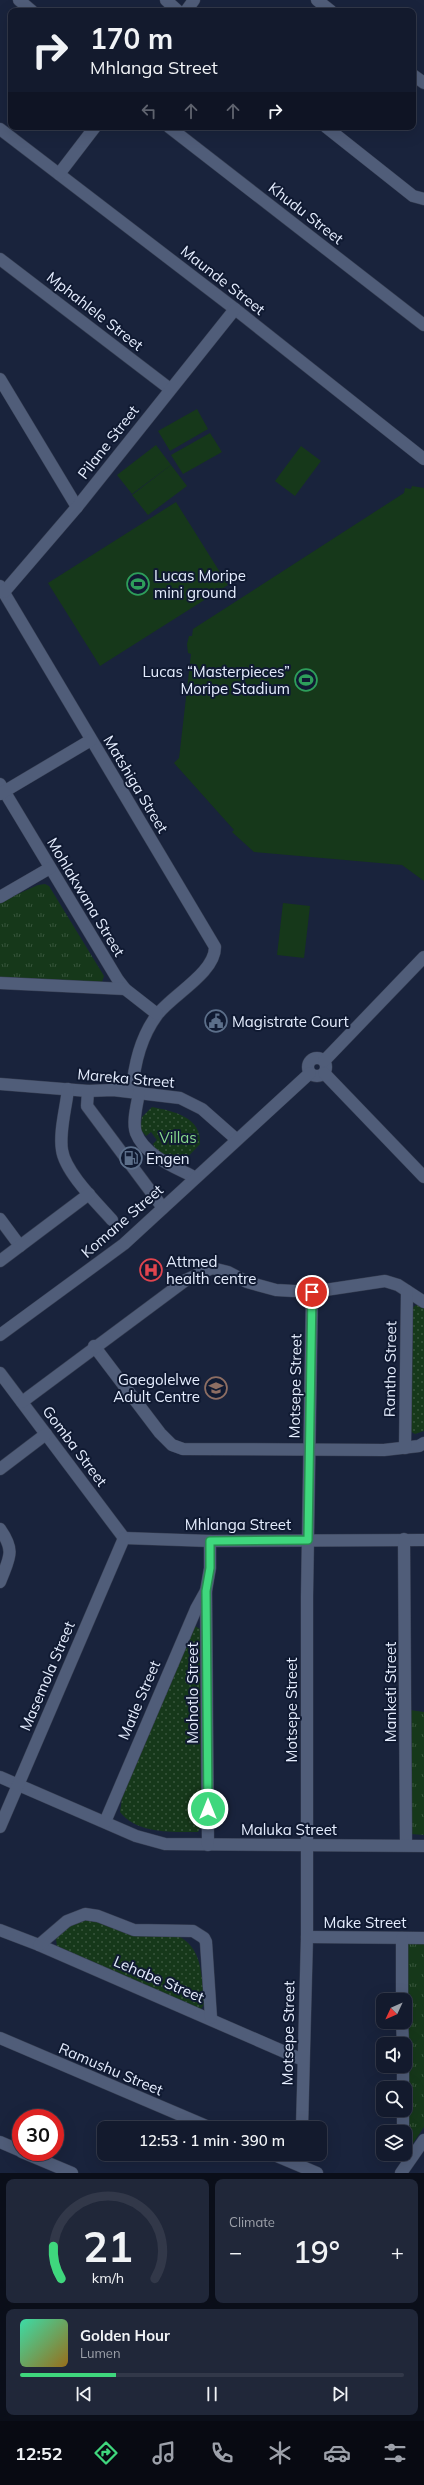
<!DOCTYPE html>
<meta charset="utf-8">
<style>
body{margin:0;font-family:Mulish,sans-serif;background:#202739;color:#f1f3f6;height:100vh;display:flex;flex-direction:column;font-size:15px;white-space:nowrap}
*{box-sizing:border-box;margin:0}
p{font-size:13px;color:#9da1aa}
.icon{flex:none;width:22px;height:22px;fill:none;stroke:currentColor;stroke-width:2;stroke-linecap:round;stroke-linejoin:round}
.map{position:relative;height:2173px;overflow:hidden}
.drawer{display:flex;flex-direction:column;gap:6px;padding:6px;background:#0a0e19;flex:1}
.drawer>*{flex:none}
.hud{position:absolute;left:8px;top:8px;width:408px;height:122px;border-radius:8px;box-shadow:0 4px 16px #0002,0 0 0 1px #323849;background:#131a2d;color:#f1f3f6;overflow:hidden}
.needle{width:26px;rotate:226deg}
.buttons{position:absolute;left:376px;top:1993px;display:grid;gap:8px}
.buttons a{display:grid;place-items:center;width:36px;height:36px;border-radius:8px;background:#131a2d;box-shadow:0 4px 16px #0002,0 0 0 1px #323849;font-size:20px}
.speed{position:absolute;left:12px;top:2109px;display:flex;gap:8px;font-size:20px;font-weight:700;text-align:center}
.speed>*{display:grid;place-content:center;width:52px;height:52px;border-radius:50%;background:#131a2d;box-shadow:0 4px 16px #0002,0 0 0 1px #323849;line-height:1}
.speed .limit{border:6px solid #d22;background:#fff;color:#111}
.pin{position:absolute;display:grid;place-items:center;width:34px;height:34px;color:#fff;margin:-17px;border:2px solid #fff;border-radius:50%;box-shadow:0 1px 4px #0007}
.me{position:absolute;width:44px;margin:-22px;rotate:0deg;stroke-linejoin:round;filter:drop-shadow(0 0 3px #0008)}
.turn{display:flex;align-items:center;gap:14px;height:84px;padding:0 16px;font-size:18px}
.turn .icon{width:52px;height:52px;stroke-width:2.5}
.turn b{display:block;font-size:28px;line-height:34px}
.lanes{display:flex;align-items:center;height:38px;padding:0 16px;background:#0003;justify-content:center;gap:20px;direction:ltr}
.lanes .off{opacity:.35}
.big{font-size:30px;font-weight:600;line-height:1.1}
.drawer .tile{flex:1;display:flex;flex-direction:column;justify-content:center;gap:6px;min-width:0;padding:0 14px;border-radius:8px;background:#202739}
.drawer .dial{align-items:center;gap:0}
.dial svg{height:104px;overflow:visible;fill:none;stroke:#323849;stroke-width:7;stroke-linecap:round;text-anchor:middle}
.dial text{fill:#f1f3f6;stroke:none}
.song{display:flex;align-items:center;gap:12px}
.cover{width:48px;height:48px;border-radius:6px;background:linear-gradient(135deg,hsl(160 70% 55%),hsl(40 70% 35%))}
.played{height:4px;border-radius:2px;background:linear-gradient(90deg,#3fd77d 25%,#323849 25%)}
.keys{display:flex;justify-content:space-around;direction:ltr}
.heat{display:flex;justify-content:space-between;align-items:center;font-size:22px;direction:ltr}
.drawer .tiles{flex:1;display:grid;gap:6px;grid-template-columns:1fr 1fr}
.tile:last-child{grid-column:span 2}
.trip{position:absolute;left:97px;top:2121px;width:230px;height:40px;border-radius:8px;background:#131a2d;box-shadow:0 4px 16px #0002,0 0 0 1px #323849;font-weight:600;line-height:40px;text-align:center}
.tab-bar{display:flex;height:64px;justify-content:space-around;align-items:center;background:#080a12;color:#9da1aa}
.tab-bar .icon{width:28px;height:28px}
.tab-bar .active{color:#3fd77d}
.tab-bar b{font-size:18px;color:#f1f3f6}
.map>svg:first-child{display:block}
.grass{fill:url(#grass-tufts)}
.park{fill:url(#park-dots)}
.pitch{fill:#16381a}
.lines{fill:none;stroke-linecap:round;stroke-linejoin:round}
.minor-casing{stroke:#363e52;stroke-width:13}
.minor{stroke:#505d79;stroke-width:12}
.route-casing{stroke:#298c51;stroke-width:10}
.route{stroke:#3fd77d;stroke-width:7}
.labels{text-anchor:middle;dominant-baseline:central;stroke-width:4;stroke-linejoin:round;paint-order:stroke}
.street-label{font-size:15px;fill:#e5edfe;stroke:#101a32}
.poi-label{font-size:15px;fill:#e5edfe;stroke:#101a32;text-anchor:start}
.park-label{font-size:15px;fill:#87d88d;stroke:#101a32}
</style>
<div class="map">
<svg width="424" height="2173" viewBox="0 0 424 2173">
<defs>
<pattern id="grass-tufts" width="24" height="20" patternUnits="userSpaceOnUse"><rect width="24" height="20" fill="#16381a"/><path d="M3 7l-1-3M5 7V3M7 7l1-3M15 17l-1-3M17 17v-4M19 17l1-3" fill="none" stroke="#38553c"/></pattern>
<pattern id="park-dots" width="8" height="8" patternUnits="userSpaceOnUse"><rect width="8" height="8" fill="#16381a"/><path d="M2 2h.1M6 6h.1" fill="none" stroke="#38553c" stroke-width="1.8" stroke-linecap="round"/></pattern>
</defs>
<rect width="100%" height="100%" fill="#19233c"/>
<!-- grass -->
<g class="grass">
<polygon points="45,884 49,886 104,976 102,982 0,980 0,902 38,885"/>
<polygon points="410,1710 424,1712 424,1835 411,1834"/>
<polygon points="407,1941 424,1941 424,2127 407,2152"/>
</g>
<!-- park -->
<g class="park">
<path d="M152,1107C173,1111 202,1117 200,1144L182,1163L157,1151L153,1144L157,1140L151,1132L146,1136L140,1129L142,1117Z"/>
<polygon points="416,1305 424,1306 424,1431 415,1434 410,1431 412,1308"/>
<path d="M193,1625L204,1631L203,1822L198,1832C173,1832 137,1834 120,1812L123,1791Z"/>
<path d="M85,1918L180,1937C204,1950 201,1980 205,2003L201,2009L57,1948L56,1938L71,1925Z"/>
</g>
<!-- pitch -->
<g class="pitch">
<polygon points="197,409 208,429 170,451 158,431"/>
<polygon points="210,433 222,452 183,474 171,455"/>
<polygon points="156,445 171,465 132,494 117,475"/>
<polygon points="301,446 321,461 295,496 275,481"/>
<polygon points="171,465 187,486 148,515 132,495"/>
<polygon points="412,486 424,488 424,881 402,865 254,852 232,832 234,830 174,763 179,758 180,750 191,654 188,653 187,644 189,636 192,636 193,629 404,493 405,488 411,489"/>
<polygon points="176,502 228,585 100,666 48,583"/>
<polygon points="283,903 310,906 304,958 277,955"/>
</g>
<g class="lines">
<!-- minor casing -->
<g class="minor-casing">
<g id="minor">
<polyline points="19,0 32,11"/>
<polyline points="166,0 178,11"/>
<polyline points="317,0 331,11"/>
<polyline points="186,11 194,0"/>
<polyline points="413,75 424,83"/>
<polyline points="169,127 424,325"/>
<polyline points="326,127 413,196 424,199"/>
<polyline points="0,129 235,309 424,459"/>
<polyline points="59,174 95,127"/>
<polyline points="0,259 170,389"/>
<polyline points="0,379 77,507"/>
<path d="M0,586L215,947C215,973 172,995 157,1015C140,1038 134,1064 132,1092"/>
<polyline points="4,592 77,507 235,309"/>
<polyline points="0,784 118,980 125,989 157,1014"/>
<polyline points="0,794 91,740"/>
<polyline points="0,897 50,868"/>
<polyline points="0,983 125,989"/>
<circle cx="317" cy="1067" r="9"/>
<polyline points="324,1061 424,957"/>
<polyline points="324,1073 424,1177"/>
<polyline points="0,1084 88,1091 113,1090 180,1098 202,1109 236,1139"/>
<path d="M68,1089C66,1108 59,1132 62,1150C65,1172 97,1203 112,1220"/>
<polyline points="88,1091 87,1106 163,1208"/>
<path d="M139,1093C137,1105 132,1122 136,1133C145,1156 175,1167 194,1177"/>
<polyline points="0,1219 20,1246"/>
<polyline points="0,1261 89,1194"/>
<polyline points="0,1335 124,1244 310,1073"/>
<polyline points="94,1346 160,1433 172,1445 183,1449 384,1450 419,1446 424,1443"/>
<polyline points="0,1373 124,1538"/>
<polyline points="22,1402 186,1280 212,1268 228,1272 247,1282 276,1290 312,1292 385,1281 398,1285 424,1302"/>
<polyline points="405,1448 407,1291"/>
<polyline points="0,1469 46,1434"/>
<path d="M0,1529C16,1552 9,1558 0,1582"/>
<polyline points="124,1538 210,1541 424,1540"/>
<polyline points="404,1539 406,1845"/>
<polyline points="0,1777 136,1836 165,1844 424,1846"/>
<polyline points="105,1822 196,1609 206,1591"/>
<polyline points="0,1827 124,1538"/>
<polyline points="208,1845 206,1591 210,1568 210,1541"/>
<polyline points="0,1930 39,1945 303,2060"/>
<polyline points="307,1937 424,1938"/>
<polyline points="402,1938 402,2000"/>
<polyline points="39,1945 67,1921 85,1914 98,1916 134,1930 193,1931 204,1938 206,1942 211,2018"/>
<polyline points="402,2022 403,2044"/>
<polyline points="0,2038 211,2128"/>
<polyline points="403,2066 403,2088"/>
<polyline points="403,2110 403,2132"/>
<polyline points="302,2128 307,1937 307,1597 312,1292"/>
<polyline points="0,2142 21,2151"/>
<polyline points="22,2152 72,2173"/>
<polyline points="272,2154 317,2173"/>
<polyline points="401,2173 424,2140"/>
</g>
</g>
<!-- minor -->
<use href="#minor" class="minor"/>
</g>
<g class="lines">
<!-- route casing -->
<g class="route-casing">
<polyline id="route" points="208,1809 206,1591 210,1568 210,1541 308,1540 312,1292"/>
</g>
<!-- route -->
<use href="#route" class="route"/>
</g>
<!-- icons -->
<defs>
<g id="stadium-ring" transform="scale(1.15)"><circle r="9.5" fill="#101a32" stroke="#2e9e5b" stroke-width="1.5"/><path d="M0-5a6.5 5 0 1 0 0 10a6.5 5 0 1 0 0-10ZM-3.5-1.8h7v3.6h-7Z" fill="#2e9e5b"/></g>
<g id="civic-ring" transform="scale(1.15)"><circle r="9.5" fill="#101a32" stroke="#5c6f8a" stroke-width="1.5"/><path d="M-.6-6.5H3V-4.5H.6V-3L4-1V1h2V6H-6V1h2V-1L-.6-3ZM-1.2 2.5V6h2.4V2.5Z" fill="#5c6f8a"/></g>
<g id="fuel-ring" transform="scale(1.15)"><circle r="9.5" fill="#101a32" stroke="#5c6f8a" stroke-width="1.5"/><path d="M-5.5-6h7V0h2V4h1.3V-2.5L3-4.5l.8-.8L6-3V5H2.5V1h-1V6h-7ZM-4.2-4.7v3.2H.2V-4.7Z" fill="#5c6f8a"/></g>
<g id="hospital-ring" transform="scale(1.15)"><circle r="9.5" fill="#101a32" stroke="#e0444e" stroke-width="1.5"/><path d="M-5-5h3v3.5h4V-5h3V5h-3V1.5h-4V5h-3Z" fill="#e0444e"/></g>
<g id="school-ring" transform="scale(1.15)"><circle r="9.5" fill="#101a32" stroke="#8d6e63" stroke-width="1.5"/><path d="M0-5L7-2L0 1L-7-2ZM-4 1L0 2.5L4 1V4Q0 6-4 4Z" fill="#8d6e63"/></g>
</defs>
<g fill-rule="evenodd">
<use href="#stadium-ring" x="138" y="584"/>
<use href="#stadium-ring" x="306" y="680"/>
<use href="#civic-ring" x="216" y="1021"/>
<use href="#fuel-ring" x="131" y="1158"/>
<use href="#hospital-ring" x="151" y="1270"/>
<use href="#school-ring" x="216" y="1388"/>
</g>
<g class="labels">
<!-- street labels -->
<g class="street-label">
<text transform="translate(306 213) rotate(38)">Khudu Street</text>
<text transform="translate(223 280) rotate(38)">Maunde Street</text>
<text transform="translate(95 311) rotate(38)">Mphahlele Street</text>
<text transform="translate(108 442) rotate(-52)">Pilane Street</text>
<text transform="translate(136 784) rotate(59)">Matshiga Street</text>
<text transform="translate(86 897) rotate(59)">Mohlakwana Street</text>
<text transform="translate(126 1078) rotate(5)">Mareka Street</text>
<text transform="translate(122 1221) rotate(-41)">Komane Street</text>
<text transform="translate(390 1369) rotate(-89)">Rantho Street</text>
<text transform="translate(295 1386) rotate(-89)">Motsepe Street</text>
<text transform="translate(75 1446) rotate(53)">Gomba Street</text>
<text x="238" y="1524">Mhlanga Street</text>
<text transform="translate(47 1676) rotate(-67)">Masemola Street</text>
<text transform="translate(390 1692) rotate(-90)">Manketi Street</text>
<text transform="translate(192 1693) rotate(-90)">Mohotlo Street</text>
<text transform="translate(139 1700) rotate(-67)">Matle Street</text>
<text transform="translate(291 1710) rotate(-90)">Motsepe Street</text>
<text x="289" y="1829">Maluka Street</text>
<text x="365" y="1922">Make Street</text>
<text transform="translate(159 1979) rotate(23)">Lehabe Street</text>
<text transform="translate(288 2033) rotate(-89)">Motsepe Street</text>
<text transform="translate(111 2069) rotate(23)">Ramushu Street</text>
</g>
<!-- poi labels -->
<g class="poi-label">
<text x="154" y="575">Lucas Moripe<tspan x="154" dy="17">mini ground</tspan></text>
<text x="290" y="671" text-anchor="end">Lucas “Masterpieces”<tspan x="290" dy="17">Moripe Stadium</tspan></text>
<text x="232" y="1021">Magistrate Court</text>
<text x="146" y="1158">Engen</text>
<text x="166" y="1261">Attmed<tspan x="166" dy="17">health centre</tspan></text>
<text x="200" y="1379" text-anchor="end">Gaegolelwe<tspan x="200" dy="17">Adult Centre</tspan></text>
</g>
<!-- park labels -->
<g class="park-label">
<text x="178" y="1137">Villas</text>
</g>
</g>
</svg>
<div class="buttons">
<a><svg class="needle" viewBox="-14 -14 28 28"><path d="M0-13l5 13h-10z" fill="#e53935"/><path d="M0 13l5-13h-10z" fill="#9da1aa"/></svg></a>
<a><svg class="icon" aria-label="sound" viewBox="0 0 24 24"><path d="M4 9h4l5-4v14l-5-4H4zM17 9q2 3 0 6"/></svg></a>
<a><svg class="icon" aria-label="search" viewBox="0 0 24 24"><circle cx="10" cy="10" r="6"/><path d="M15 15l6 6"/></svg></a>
<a><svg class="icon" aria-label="layers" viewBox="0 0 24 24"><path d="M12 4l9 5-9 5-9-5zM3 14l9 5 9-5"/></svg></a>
</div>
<div class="speed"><div class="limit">30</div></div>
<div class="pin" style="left:312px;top:1292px;background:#d93025"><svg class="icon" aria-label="arrive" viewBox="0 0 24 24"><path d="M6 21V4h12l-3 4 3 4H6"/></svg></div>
<svg class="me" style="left:208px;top:1809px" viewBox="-20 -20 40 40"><circle r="17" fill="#3fd77d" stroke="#fff" stroke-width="3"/><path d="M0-11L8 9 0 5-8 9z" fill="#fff"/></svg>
<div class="trip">12:53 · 1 min · 390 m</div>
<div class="hud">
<div class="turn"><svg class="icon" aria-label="right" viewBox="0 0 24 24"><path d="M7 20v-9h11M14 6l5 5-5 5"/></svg><div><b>170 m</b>Mhlanga Street</div></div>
<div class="lanes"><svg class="icon off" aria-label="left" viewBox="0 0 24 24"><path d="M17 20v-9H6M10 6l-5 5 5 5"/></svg><svg class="icon off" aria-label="ahead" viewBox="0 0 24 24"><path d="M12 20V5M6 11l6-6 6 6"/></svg><svg class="icon off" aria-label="ahead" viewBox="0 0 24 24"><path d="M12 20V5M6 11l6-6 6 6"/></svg><svg class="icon" aria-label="right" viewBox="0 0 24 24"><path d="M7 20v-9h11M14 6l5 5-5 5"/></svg></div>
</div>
</div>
<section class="drawer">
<div class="tiles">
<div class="tile dial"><svg viewBox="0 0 100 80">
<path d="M14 69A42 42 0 1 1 86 69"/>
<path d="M14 69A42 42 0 0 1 8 44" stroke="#3fd77d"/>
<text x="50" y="56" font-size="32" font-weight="700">21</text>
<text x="50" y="72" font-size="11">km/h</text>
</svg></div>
<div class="tile"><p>Climate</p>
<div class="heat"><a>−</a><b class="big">19°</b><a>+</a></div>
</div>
<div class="tile">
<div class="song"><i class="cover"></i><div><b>Golden Hour</b><p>Lumen</p></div></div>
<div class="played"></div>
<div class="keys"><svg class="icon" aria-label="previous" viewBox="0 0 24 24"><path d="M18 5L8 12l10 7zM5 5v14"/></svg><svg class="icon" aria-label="pause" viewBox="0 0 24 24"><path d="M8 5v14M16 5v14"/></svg><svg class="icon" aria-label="next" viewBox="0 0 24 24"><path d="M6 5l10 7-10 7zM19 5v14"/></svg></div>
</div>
</div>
</section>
<nav class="tab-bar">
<b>12:52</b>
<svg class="icon active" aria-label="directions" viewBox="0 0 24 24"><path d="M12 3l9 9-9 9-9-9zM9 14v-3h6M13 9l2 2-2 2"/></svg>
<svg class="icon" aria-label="music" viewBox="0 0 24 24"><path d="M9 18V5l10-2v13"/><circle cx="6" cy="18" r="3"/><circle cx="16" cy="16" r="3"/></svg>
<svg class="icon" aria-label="phone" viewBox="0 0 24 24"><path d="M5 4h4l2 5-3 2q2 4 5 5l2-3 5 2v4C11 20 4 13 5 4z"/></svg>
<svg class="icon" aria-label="climate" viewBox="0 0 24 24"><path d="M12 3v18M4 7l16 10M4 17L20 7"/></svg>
<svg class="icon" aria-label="car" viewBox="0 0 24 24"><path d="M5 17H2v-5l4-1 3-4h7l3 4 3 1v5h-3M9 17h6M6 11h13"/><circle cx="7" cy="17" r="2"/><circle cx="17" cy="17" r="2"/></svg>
<svg class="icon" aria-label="filters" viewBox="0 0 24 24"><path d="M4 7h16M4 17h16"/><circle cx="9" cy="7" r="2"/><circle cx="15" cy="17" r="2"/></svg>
</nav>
